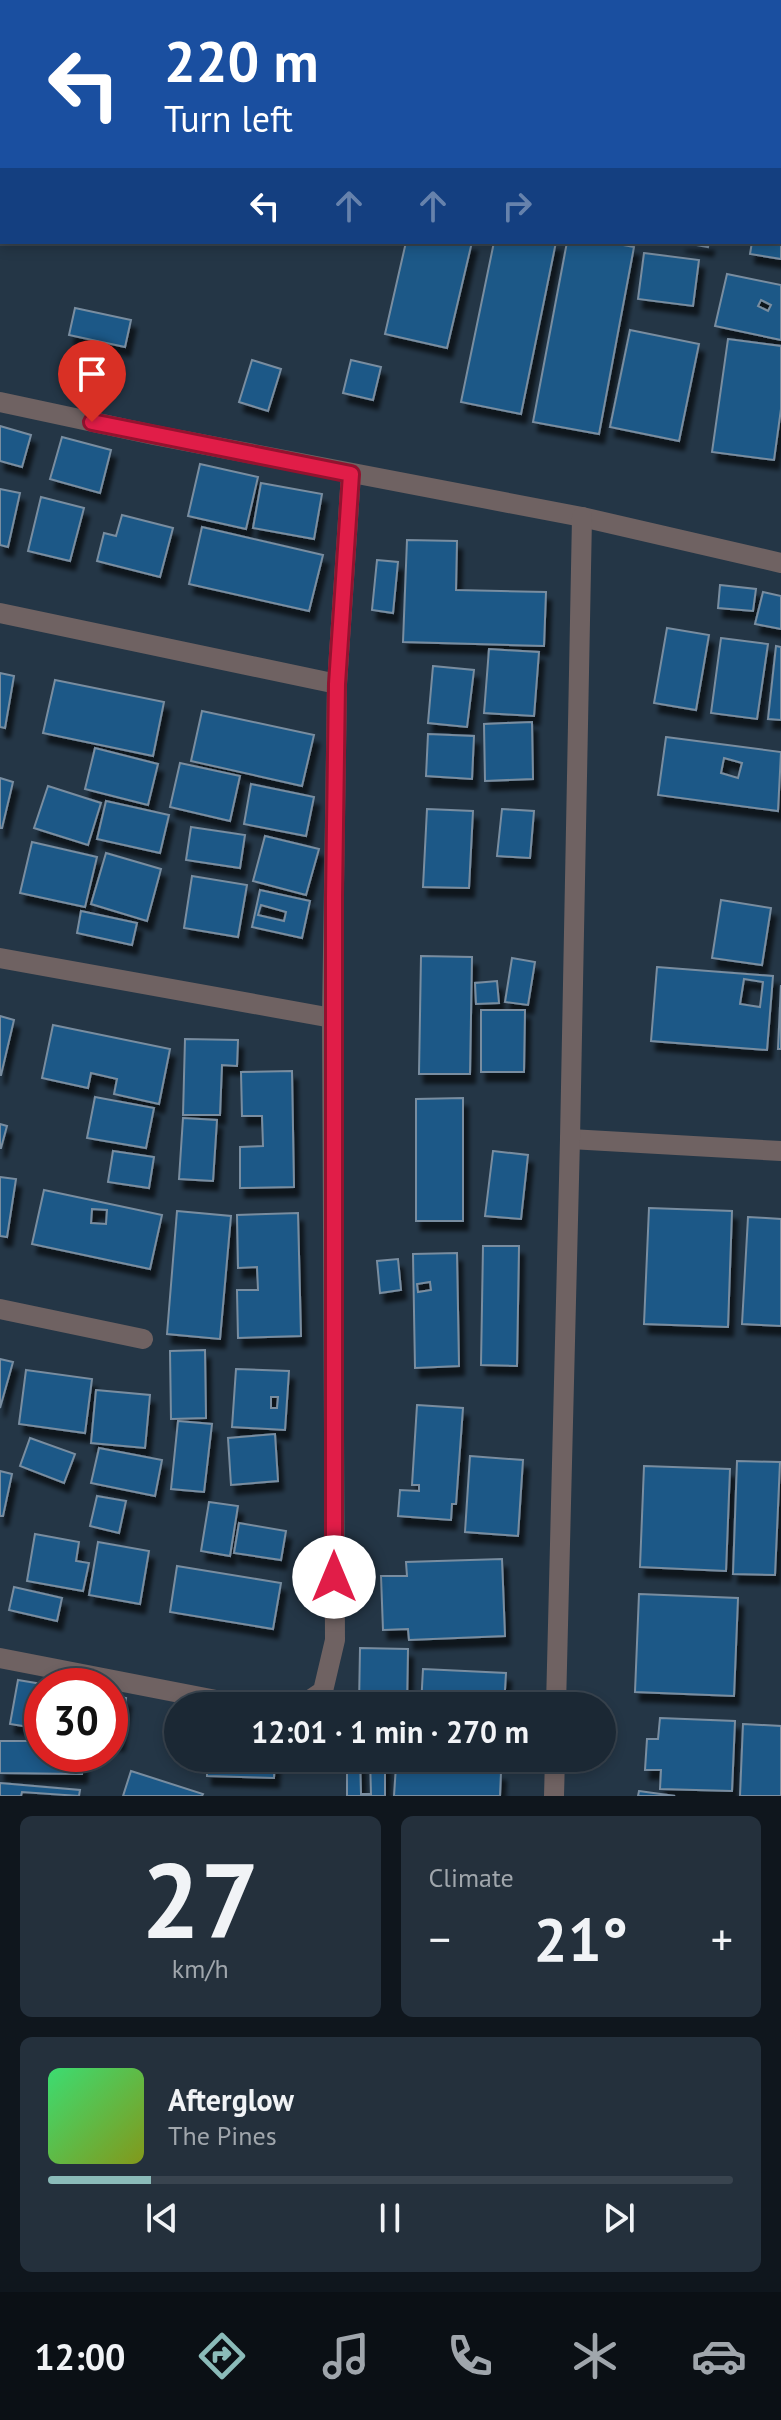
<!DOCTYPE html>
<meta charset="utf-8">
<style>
body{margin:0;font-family:"PT Sans",sans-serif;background:#24303c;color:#f1f3f6;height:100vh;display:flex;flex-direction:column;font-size:30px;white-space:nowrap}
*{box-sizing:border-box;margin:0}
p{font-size:26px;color:#a0a6ac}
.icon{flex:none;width:44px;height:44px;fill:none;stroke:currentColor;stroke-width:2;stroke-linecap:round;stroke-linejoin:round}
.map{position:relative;height:1796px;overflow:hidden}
.side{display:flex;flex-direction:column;gap:20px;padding:20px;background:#0f161d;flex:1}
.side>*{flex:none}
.banner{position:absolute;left:0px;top:0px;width:782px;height:244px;box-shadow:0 4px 12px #0003,0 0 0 2px #39444f;background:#1a4fa0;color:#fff;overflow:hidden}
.speed{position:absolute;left:24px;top:1668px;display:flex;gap:16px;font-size:40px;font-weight:700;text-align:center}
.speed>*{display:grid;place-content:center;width:104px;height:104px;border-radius:50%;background:#1b2834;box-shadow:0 4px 12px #0003,0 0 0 2px #39444f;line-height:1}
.speed .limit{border:12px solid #d22;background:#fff;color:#111}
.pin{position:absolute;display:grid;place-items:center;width:68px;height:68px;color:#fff;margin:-82px -34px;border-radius:50% 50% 50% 0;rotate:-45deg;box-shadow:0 0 8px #0007}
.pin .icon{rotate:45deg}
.me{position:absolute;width:88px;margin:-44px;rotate:0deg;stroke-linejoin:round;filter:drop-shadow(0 0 6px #0008)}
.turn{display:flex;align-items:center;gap:28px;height:168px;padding:0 32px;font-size:36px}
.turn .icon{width:104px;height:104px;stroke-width:2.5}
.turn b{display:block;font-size:56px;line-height:68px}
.lanes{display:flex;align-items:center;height:76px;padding:0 32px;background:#0003;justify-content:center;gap:40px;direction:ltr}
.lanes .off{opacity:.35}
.big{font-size:60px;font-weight:800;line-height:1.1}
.side .widget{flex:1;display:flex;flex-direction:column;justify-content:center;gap:12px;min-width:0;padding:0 28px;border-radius:12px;background:#24303c}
.side .dial{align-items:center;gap:0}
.dial b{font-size:104px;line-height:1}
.song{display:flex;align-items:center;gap:24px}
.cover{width:96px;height:96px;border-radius:12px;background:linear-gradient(135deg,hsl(140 70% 55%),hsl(70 70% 35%))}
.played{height:8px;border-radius:4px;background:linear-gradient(90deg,#8bbbb9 15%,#39444f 15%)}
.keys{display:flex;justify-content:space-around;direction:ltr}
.heat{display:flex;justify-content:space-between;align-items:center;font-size:44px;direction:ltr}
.side .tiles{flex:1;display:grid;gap:20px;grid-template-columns:1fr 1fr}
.widget:last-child{grid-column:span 2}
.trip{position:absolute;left:164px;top:1692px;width:452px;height:80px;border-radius:40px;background:#1b2834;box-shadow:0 4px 12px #0003,0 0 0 2px #39444f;font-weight:800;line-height:80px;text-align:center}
.dock{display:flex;height:128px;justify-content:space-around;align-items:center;background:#0b1015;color:#a0a6ac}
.dock .icon{width:56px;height:56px}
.dock .active{color:#8bbbb9}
.dock b{font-size:36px;color:#f1f3f6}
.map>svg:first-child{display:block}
.building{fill:#1b5987;stroke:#798da0;stroke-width:2;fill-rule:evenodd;filter:url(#shadow)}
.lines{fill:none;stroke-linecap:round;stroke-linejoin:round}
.street{stroke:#6f6262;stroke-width:20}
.route-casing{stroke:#92132f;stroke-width:20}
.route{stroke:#e11d48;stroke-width:14}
</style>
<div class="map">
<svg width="781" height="1796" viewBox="0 0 781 1796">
<defs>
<filter id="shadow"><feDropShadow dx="5" dy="9" stdDeviation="2" flood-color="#0009"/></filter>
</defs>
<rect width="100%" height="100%" fill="#243646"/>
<!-- building -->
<g class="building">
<polygon points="67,0 207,0 66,2"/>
<polygon points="246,0 277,0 290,2 246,2"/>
<rect x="336" y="0" width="92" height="2"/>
<polygon points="780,114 781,115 781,259 750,254 752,242 780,242"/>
<polygon points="406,242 472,242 447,348 385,334"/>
<polygon points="494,242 556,242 521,414 461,402"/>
<polygon points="567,242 607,242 634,247 599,434 533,422"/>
<polygon points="680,242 709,242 708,247"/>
<polygon points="644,253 699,260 693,306 638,299"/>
<path d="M727,274L781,285V340L715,326ZM761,300L771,305L768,311L758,306Z"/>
<polygon points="75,308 131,320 125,347 69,335"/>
<polygon points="630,330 699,344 679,441 610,427"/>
<polygon points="728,339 781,346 781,409 774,460 712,452"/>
<polygon points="252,360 281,369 268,411 239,402"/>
<polygon points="351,360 381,367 373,400 343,393"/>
<polygon points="0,426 31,435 22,467 0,461"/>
<polygon points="62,437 111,450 100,493 50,479"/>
<polygon points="200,464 258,477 246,529 188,516"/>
<polygon points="261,483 322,494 314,539 253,528"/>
<polygon points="0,489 20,493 8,547 0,545"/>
<polygon points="41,497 84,508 70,561 28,551"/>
<polygon points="122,515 173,528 160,577 97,561 104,533 116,536"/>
<polygon points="202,527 323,555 309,611 189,584"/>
<polygon points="407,540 457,541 456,590 546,592 544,646 403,642"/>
<polygon points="377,560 398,562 393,613 372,610"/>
<polygon points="720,585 756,589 753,611 718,608"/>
<polygon points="763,592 781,596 781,629 755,624"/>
<polygon points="667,628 709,635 696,710 654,703"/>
<polygon points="721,638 768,644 757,719 711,713"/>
<polygon points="776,646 781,647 781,720 768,719"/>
<polygon points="489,649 539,652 534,716 484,713"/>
<polygon points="433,666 474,670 467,727 428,723"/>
<polygon points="0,673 14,676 5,728 0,727"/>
<polygon points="55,680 164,702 153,756 43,733"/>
<polygon points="202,711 314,735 302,786 191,761"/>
<polygon points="532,722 533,779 485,781 484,724"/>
<polygon points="428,734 474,736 472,779 426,776"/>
<path d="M666,737L781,752L778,811L658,795ZM724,758L742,763L738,778L721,773Z"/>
<polygon points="95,748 158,764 148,805 85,789"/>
<polygon points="180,763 240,776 230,821 170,807"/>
<polygon points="0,778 13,782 2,828 0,828"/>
<polygon points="251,784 314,797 306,836 244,824"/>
<polygon points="48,786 101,803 88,845 34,828"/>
<polygon points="106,801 169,815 160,853 97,839"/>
<polygon points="427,809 473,811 469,888 423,887"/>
<polygon points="502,809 534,811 530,858 497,856"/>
<polygon points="191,827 245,835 240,868 186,860"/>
<polygon points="265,836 319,849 306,895 253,881"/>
<polygon points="32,842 97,857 85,907 20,893"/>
<polygon points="106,853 161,869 147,921 91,904"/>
<polygon points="192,876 247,885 238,937 184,928"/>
<path d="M260,890L310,901L302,938L252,927ZM261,905L286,912L284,921L258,915Z"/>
<polygon points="721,900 771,908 762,965 712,958"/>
<polygon points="81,911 137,923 132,945 77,933"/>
<polygon points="421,956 472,957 470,1074 419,1074"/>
<polygon points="512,958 535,962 528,1005 505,1002"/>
<path d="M657,967L773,976L767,1050L651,1041ZM744,979L763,982L760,1007L740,1004Z"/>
<polygon points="497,981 499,1003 476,1004 475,983"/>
<polygon points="781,985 781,1049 778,1049"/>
<polygon points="481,1010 525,1010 524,1072 481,1072"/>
<polygon points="0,1016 14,1020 1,1075 0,1075"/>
<polygon points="53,1025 170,1049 159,1104 114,1094 117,1079 91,1073 88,1088 42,1078"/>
<polygon points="185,1039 238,1040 237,1066 222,1065 220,1115 183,1115"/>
<polygon points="292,1071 294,1187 240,1188 240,1147 263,1146 262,1116 242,1116 241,1072"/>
<polygon points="95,1097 154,1108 146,1148 87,1138"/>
<polygon points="463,1098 463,1221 416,1221 416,1099"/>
<polygon points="183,1118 217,1120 213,1181 179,1179"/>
<polygon points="0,1124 7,1126 1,1148 0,1148"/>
<polygon points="113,1151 154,1157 149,1188 108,1182"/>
<polygon points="493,1151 528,1155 521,1219 485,1216"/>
<polygon points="0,1177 16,1179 7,1237 0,1236"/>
<path d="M44,1190L162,1215L150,1269L32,1244ZM92,1209L107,1210L106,1224L91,1223Z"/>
<polygon points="649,1208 732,1211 728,1327 644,1324"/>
<polygon points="177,1211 231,1216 220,1339 167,1334"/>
<polygon points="298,1213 301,1336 238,1338 237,1290 258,1290 257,1267 238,1268 237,1215"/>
<polygon points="748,1217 781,1219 781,1326 742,1324"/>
<polygon points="483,1246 519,1246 517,1366 481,1365"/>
<path d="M457,1253L459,1366L415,1368L413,1254ZM430,1282L431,1290L418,1292L417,1284Z"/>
<polygon points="398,1259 401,1290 380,1293 377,1261"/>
<polygon points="205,1350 206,1418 171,1419 170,1351"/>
<polygon points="0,1359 13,1362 0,1408"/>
<path d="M236,1369L289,1371L285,1430L232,1427ZM271,1397H278L277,1408H271Z"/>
<polygon points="26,1370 92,1379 85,1433 19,1424"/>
<polygon points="96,1390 150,1395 145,1448 91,1443"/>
<polygon points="417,1405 463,1408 456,1504 452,1504 451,1520 398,1516 400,1490 419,1491 419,1485 412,1485"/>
<polygon points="178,1421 212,1424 204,1492 171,1489"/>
<polygon points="275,1434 278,1481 231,1485 228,1438"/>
<polygon points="30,1438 75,1454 64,1483 20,1466"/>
<polygon points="99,1448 162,1460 155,1496 91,1483"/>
<polygon points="470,1456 523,1460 518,1536 465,1532"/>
<polygon points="737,1461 780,1462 775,1575 733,1574"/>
<polygon points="644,1466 730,1469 726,1571 640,1567"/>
<polygon points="0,1471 12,1474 3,1516 0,1516"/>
<polygon points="97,1496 126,1501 119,1533 90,1526"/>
<polygon points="209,1502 238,1506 230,1556 201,1551"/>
<polygon points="239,1523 286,1531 281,1560 234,1553"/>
<polygon points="35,1534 79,1542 76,1561 89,1563 83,1591 27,1581"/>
<polygon points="98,1542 149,1551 140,1604 89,1595"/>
<polygon points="502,1559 505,1636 409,1640 408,1629 383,1630 381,1576 407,1576 406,1562"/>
<polygon points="177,1566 281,1583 273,1629 170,1612"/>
<polygon points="14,1587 62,1598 57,1621 9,1610"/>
<polygon points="639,1594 738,1598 734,1696 635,1692"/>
<polygon points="360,1648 408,1649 407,1706 359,1706"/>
<polygon points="423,1669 506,1673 504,1706 421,1706"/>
<polygon points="18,1680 54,1686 42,1686 42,1729 10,1724"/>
<polygon points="110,1695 126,1698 119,1742 110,1741"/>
<polygon points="660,1718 735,1721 732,1791 660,1789 661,1770 645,1770 647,1739 658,1739"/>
<polygon points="743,1724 781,1726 781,1796 740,1796"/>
<polygon points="0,1741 42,1741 42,1754 83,1754 82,1774 0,1773"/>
<polygon points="207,1758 275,1758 274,1778 207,1776"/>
<polygon points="347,1758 360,1758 361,1794 371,1794 370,1758 385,1758 385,1796 347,1796"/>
<polygon points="396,1766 501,1772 500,1796 394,1796"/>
<polygon points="131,1771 203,1794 202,1796 123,1796"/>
<polygon points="0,1783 80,1790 79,1796 22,1792 21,1796 0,1796"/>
<polygon points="639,1791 675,1796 638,1796"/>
</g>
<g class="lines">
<!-- street -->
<g class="street">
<polyline points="720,0 730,2"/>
<polyline points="780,12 781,12"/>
<polyline points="0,402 154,435 582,517 781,563"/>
<polyline points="0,613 337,684"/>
<polyline points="0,958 332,1018"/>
<polyline points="570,1139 781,1151"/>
<polyline points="0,1309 143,1339"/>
<polyline points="0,1658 247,1706"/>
<polyline points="301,1706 323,1691 335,1640 332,1018 337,684 351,474"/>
<polyline points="556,1706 570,1139 582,517"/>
<polyline points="554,1796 555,1758"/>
</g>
</g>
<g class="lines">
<!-- route casing -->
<g class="route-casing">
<polyline id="route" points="92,422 351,474 337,684 334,897 334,1577"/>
</g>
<!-- route -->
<use href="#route" class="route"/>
</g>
</svg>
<div class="speed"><div class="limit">30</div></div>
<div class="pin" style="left:92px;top:422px;background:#d93025"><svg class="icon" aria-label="arrive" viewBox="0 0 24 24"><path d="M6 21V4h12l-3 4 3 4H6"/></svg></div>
<svg class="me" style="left:334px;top:1577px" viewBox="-20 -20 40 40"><circle r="19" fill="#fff"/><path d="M0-13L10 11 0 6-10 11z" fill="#e11d48"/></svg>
<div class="trip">12:01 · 1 min · 270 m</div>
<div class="banner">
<div class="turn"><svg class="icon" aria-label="left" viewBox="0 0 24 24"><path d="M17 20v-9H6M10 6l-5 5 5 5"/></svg><div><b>220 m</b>Turn left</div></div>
<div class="lanes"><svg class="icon" aria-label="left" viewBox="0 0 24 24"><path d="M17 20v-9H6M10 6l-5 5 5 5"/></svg><svg class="icon off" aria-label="ahead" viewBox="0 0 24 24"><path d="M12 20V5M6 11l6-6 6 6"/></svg><svg class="icon off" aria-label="ahead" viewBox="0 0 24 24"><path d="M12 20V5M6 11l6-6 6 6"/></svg><svg class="icon off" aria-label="right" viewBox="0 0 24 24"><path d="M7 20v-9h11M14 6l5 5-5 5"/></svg></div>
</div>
</div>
<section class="side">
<div class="tiles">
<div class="widget dial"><b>27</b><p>km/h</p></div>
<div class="widget"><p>Climate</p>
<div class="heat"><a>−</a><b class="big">21°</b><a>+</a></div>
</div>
<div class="widget">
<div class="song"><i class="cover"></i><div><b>Afterglow</b><p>The Pines</p></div></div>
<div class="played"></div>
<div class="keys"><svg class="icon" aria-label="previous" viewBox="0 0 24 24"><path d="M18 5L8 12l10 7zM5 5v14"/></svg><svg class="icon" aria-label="pause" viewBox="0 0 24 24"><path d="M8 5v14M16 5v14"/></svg><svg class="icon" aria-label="next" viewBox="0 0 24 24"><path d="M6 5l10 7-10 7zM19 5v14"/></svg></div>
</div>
</div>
</section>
<nav class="dock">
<b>12:00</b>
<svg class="icon active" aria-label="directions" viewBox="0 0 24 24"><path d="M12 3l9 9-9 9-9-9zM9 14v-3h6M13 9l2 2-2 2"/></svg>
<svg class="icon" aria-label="music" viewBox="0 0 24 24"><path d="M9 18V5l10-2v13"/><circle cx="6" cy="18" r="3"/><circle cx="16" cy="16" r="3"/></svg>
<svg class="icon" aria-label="phone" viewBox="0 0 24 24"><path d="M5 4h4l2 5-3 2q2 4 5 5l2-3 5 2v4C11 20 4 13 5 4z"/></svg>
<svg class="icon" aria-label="climate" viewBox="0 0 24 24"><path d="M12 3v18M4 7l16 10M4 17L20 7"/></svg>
<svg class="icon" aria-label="car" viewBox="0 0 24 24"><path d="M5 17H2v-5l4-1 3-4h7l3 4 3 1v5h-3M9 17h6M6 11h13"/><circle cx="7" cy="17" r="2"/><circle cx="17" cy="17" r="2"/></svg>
</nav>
